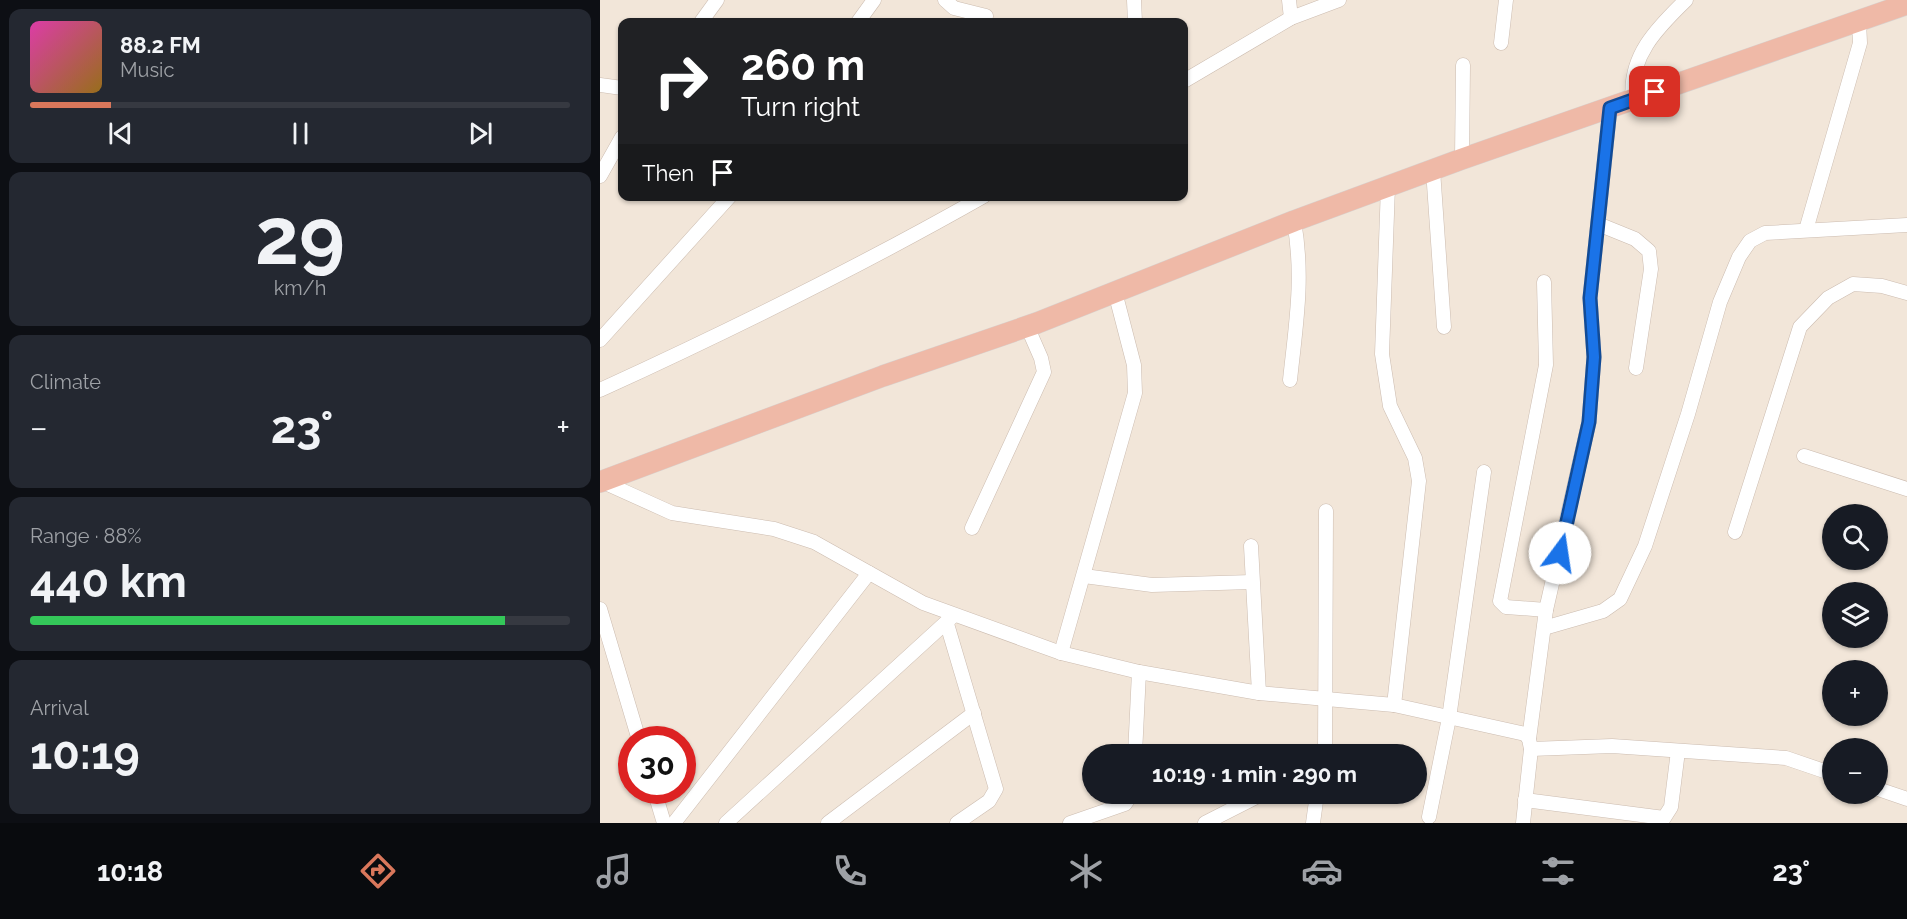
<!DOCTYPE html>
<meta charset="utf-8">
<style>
body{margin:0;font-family:Raleway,sans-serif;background:#242831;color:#f1f3f6;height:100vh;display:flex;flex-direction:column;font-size:22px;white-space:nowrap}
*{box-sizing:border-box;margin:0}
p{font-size:20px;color:#9ea1a6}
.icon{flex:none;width:33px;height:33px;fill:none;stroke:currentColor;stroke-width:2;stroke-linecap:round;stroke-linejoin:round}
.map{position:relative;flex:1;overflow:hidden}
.drawer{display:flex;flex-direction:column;gap:9px;padding:9px;background:#0d0f14;width:600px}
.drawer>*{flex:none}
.banner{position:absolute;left:18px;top:18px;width:570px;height:183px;border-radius:12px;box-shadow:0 2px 4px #0004;background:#202124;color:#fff;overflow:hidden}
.tools{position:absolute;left:1222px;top:504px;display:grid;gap:12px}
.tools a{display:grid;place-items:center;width:66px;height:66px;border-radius:50%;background:#171b24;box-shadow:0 2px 4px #0004;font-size:30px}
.speed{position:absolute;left:18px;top:726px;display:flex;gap:12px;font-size:30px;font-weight:700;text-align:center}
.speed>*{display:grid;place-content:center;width:78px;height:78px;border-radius:50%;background:#171b24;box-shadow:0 2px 4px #0004;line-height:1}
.speed .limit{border:9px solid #d22;background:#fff;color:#111}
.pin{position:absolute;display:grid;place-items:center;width:51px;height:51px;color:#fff;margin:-26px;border-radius:12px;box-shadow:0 3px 9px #0006}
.me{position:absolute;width:66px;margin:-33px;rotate:14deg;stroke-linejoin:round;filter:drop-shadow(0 0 4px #0008)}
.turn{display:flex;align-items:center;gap:21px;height:126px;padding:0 24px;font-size:27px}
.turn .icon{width:78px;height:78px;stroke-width:2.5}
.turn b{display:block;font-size:42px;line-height:51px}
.then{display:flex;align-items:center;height:57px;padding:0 24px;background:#0003;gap:12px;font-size:22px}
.big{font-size:45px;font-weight:700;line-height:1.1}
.drawer .card{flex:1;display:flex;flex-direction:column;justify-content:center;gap:9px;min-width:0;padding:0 21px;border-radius:12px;background:#242831}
.drawer .dial{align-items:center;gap:0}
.dial b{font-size:78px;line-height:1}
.song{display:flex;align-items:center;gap:18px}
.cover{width:72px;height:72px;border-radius:9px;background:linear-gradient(135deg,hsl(320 70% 55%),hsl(40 70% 35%))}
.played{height:6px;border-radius:3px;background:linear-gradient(90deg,#d9775b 15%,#363941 15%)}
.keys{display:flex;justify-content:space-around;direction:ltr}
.heat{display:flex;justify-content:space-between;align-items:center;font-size:33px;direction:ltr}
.charge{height:9px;border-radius:4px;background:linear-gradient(90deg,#34c759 88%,#363941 0)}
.trip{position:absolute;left:482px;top:744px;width:345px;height:60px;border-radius:30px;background:#171b24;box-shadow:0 2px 4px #0004;font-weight:700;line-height:60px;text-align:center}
.menu{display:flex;height:96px;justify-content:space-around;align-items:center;background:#090b0e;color:#9ea1a6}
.menu .icon{width:42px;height:42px}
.menu .active{color:#d9775b}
.menu b{font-size:27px;color:#f1f3f6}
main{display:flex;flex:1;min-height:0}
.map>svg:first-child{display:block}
.residential{fill:#f2e6d9;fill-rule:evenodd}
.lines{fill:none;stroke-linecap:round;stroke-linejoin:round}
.minor-casing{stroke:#ccbcb0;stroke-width:15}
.highway-casing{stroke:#d8d1ce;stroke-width:22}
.minor{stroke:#fff;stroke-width:14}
.highway{stroke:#efb9a7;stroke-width:21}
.route-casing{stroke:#114b97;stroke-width:15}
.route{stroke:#1a73e8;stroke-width:10}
</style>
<main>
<section class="drawer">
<div class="card">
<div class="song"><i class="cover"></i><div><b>88.2 FM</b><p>Music</p></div></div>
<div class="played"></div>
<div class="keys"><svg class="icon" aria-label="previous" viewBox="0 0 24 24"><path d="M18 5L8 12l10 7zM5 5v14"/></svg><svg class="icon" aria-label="pause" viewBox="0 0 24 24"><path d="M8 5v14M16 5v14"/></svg><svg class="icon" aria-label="next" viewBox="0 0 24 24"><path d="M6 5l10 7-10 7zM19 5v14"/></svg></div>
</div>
<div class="card dial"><b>29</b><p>km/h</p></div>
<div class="card"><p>Climate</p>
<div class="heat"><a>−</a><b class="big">23°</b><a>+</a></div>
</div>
<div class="card"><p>Range · 88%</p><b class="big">440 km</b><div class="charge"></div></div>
<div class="card"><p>Arrival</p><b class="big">10:19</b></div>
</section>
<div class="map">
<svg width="1307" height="823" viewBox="0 0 1307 823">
<rect width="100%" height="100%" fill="#fbf4ea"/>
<!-- residential -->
<path class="residential" d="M0,0H1307V823H0ZM22,22H584V196H22ZM1233,514H1278V560H1233ZM1233,592H1278V638H1233ZM1233,670H1278V716H1233ZM32,740H82V790H32ZM1233,748H1278V794H1233ZM492,754H816V794H492Z"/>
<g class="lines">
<!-- minor casing -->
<g class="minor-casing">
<g id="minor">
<polyline points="345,0 354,8 386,16"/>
<polyline points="534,0 535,22"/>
<polyline points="689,0 691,18"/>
<polyline points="101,22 117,0"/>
<polyline points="258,22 274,0"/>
<polyline points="901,43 906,0"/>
<polyline points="584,81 691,18 739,0"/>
<polyline points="0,85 22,88"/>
<path d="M1033,100C1028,57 1057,28 1086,0"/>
<polyline points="862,159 863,65"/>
<polyline points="833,170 844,327"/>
<polyline points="0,176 22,137"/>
<polyline points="788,186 782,354 790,406 815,458 819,481 794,705"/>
<polyline points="998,224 1035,239 1049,251 1051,269 1036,368"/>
<polyline points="1206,230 1260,43 1259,21"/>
<polyline points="944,282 946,365 900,601 906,607 946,610"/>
<polyline points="0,340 130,196"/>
<path d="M690,380C696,323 704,278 694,221"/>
<path d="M0,390C131,330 259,267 384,196"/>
<polyline points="1204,456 1307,489"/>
<polyline points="1,481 72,513 174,529 214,542 323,603 461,653 539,672 659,693 794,705 925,734 929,739 931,749 923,823"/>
<polyline points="372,528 444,372 441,358 427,326"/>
<polyline points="1135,532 1200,327 1228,298 1253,284 1282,286 1307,293"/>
<polyline points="651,546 659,693"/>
<polyline points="484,576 552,585 652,582"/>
<polyline points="0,609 39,740"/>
<polyline points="347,624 396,789 389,801 357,823"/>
<polyline points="944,628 1003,611 1020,599 1045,546 1088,414 1120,302 1139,257 1150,241 1165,233 1307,225"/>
<polyline points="461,653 535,393 534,365 515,292"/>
<polyline points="929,739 946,610 989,422 994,357 990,298 1010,108"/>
<polyline points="931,749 1012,746 1186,758 1233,774"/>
<polyline points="535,754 539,672"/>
<polyline points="725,754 726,511"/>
<polyline points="1278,789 1307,799"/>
<polyline points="54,790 64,823"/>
<polyline points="925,800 1064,818 1071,807 1078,751"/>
<polyline points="829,817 849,718 884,472"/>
<polyline points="74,823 269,573"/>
<polyline points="126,823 353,616"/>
<polyline points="228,823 374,713"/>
<polyline points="470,823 525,804 532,794"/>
<polyline points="605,823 662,794"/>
<polyline points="713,823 717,794"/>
</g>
</g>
<!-- highway casing -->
<g class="highway-casing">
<polyline id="highway" points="0,482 283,376 437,323 694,221 862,159 1307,4"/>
</g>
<!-- minor -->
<use href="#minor" class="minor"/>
<!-- highway -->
<use href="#highway" class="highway"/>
</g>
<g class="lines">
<!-- route casing -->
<g class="route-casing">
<polyline id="route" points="960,553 989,422 994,357 990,298 1010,108 1055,92"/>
</g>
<!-- route -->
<use href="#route" class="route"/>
</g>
</svg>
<div class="tools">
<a><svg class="icon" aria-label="search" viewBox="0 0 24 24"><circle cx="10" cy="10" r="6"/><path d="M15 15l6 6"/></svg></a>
<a><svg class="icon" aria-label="layers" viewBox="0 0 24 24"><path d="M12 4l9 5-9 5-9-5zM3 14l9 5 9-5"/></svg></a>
<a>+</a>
<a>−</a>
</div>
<div class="speed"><div class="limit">30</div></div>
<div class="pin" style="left:1055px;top:92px;background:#d93025"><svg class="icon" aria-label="arrive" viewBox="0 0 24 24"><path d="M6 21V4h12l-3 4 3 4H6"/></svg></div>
<svg class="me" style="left:960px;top:553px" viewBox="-20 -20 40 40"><circle r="19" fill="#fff"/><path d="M0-13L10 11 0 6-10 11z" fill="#1a73e8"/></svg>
<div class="trip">10:19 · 1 min · 290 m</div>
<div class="banner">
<div class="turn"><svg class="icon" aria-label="right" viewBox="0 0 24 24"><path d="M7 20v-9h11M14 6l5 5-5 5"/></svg><div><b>260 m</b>Turn right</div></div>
<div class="then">Then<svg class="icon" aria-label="arrive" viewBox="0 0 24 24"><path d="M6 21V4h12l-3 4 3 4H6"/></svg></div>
</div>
</div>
</main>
<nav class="menu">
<b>10:18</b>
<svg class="icon active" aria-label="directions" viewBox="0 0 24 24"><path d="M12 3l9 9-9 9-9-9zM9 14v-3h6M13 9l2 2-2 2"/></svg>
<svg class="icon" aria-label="music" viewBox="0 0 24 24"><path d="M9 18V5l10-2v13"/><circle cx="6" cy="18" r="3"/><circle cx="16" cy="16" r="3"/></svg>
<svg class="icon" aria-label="phone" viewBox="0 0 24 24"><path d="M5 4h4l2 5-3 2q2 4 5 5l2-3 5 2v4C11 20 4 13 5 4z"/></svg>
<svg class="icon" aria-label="climate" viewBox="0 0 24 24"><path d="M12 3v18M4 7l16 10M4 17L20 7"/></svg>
<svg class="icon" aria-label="car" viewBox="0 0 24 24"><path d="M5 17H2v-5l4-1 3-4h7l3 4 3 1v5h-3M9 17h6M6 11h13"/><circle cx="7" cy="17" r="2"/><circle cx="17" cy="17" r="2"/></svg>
<svg class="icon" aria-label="filters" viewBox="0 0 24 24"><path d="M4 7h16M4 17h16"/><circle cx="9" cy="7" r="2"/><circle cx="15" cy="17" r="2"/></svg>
<b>23°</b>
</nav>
